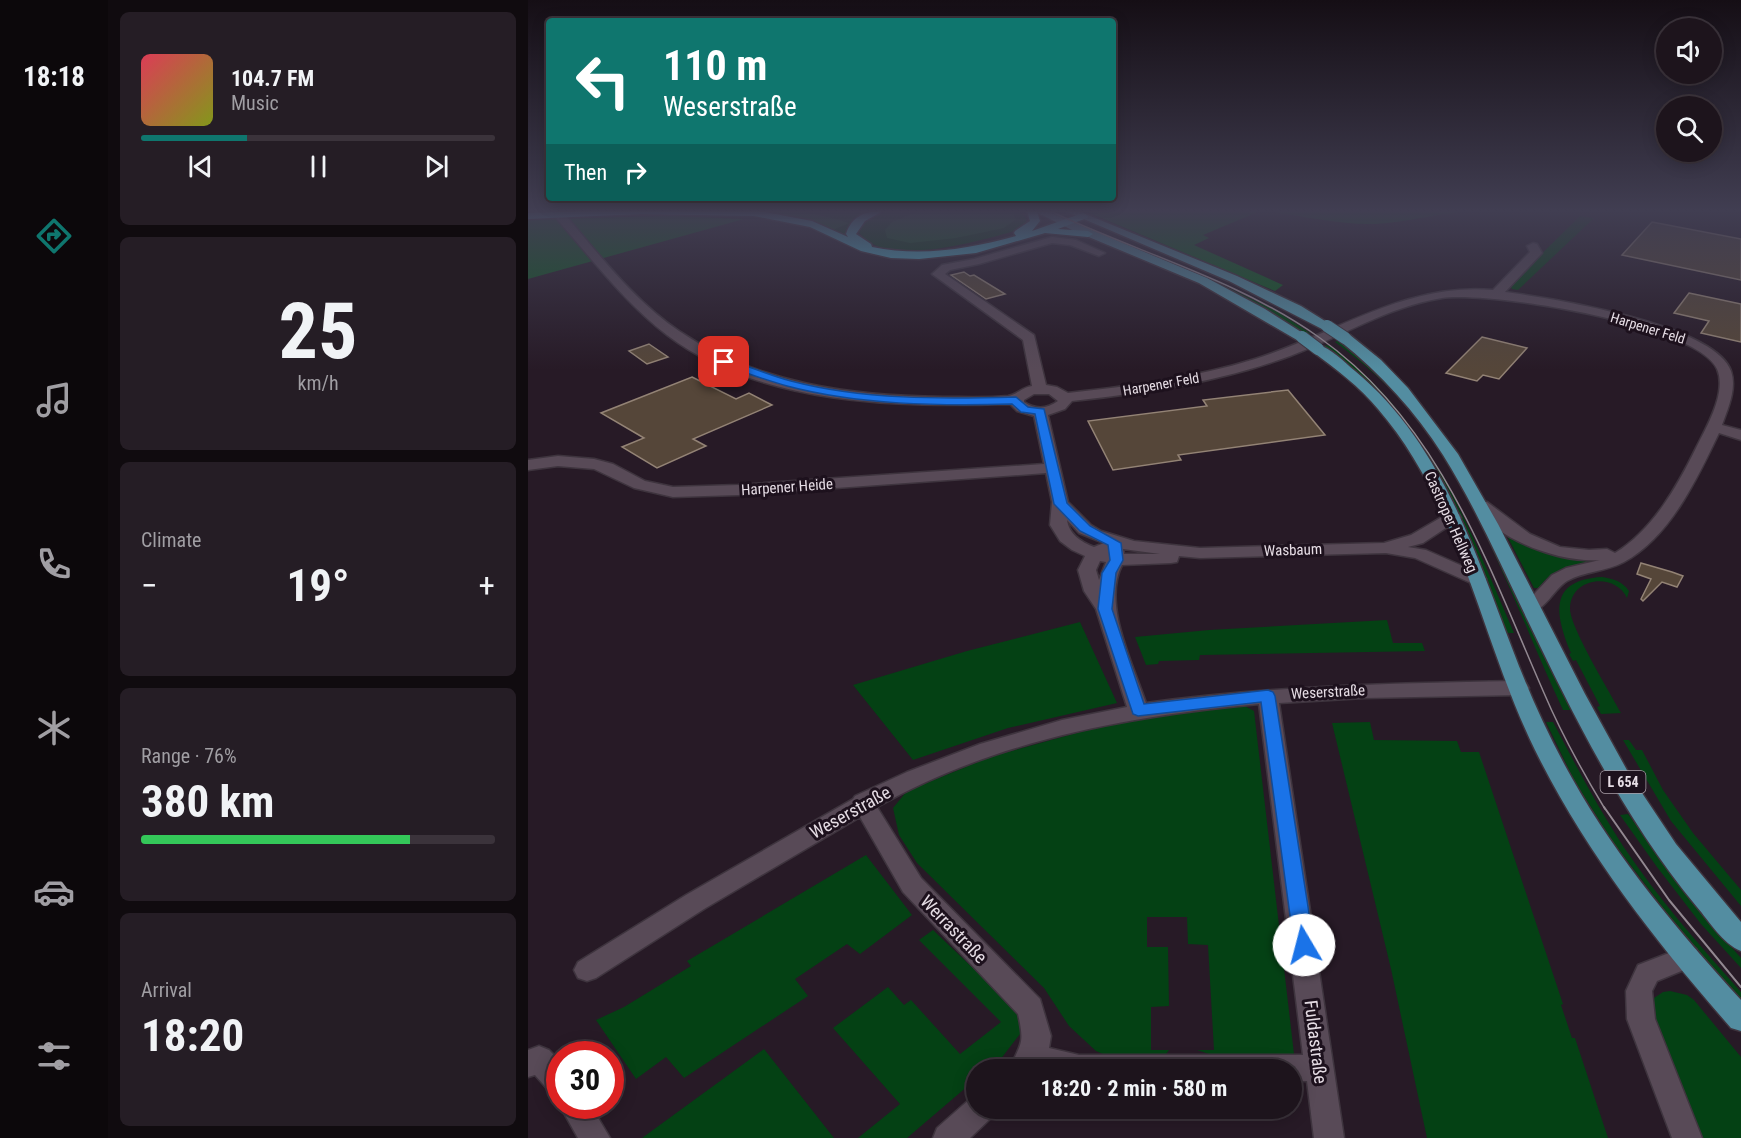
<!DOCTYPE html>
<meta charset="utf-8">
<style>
body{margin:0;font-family:"Roboto Condensed",sans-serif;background:#251d25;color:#f1f3f6;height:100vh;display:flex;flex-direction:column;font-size:22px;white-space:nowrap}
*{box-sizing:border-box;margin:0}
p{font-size:20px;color:#a09ea3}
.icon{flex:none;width:33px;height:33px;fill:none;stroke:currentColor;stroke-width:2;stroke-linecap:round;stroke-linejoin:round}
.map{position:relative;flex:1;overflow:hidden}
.details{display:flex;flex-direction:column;gap:12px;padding:12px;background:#100b0f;width:420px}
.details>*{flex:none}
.banner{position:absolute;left:18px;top:18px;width:570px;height:183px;border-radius:6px;box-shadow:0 3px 15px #0003,0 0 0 2px #3b333b;background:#0f766e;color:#fff;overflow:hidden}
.controls{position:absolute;left:1128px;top:18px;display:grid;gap:12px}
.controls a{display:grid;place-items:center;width:66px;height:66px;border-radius:50%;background:#1d141c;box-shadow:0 3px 15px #0003,0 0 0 2px #3b333b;font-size:30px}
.speed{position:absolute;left:18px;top:1041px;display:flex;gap:12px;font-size:30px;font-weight:700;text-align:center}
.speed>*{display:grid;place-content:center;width:78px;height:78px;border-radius:50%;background:#1d141c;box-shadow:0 3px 15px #0003,0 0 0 2px #3b333b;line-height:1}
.speed .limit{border:9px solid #d22;background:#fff;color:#111}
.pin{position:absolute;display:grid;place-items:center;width:51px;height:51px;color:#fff;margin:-26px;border-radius:12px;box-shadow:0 3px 9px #0006}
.me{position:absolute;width:66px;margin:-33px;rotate:352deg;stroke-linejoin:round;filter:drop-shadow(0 0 4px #0008)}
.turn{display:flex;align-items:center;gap:21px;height:126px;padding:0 18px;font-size:27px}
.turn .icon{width:78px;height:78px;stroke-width:2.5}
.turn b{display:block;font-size:42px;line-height:51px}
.then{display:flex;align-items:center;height:57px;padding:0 18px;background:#0003;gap:12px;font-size:22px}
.big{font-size:45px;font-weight:700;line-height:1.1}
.details .card{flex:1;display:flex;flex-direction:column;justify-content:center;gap:9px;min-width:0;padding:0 21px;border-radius:9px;background:#251d25}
.details .dial{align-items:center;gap:0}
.dial b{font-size:78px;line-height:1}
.song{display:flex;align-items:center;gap:18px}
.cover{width:72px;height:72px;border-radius:9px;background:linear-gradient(135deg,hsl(350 70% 55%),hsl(70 70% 35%))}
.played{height:6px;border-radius:3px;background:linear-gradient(90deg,#0f766e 30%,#3b333b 30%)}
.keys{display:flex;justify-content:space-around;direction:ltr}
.heat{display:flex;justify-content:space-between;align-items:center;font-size:33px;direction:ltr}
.charge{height:9px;border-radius:4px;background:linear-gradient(90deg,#34c759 76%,#3b333b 0)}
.trip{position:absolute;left:438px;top:1059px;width:336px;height:60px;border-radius:30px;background:#1d141c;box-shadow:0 3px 15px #0003,0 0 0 2px #3b333b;font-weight:700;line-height:60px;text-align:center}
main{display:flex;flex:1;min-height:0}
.dock{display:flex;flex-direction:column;width:108px;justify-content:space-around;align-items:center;background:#0c080b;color:#a09ea3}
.dock .icon{width:42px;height:42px}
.dock .on{color:#0f766e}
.dock b{font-size:27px;color:#f1f3f6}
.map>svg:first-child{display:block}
.green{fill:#044114}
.forest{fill:#0e5a21}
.building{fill:#554639;stroke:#938375;stroke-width:1.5}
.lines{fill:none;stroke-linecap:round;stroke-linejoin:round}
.street-casing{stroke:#3e343e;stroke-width:3}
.primary-casing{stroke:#3e343e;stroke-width:3}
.highway-casing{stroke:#3e343e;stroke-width:3}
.street{fill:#584a57;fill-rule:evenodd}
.primary{fill:#538da1;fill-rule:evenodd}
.highway{fill:#4fb9d2;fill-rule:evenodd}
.tram-far1{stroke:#928891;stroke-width:1.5}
.tram{stroke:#928891;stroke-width:2}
.primary-bridge-casing{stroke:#3e343e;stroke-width:14;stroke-linecap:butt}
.primary-bridge{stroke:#538da1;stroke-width:12}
.route{fill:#1a73e8;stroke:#114b97;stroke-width:1.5}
.labels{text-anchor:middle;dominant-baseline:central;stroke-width:6;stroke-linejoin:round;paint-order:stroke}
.far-street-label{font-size:14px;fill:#e5dce4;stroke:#1d111d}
.shield{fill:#1d111d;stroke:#a99fa8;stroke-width:1.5}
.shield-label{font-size:14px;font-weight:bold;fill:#e5dce4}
.street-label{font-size:15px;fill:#e5dce4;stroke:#1d111d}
.near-street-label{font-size:18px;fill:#e5dce4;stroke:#1d111d}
</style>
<main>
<nav class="dock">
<b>18:18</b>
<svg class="icon on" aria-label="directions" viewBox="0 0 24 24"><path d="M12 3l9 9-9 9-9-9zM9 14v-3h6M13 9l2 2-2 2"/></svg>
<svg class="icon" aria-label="music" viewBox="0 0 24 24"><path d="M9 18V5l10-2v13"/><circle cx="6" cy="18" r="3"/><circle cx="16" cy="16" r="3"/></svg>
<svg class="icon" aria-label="phone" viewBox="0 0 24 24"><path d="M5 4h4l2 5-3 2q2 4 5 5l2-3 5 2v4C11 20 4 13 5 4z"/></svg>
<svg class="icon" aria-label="climate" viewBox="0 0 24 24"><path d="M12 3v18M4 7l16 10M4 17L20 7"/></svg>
<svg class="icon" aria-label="car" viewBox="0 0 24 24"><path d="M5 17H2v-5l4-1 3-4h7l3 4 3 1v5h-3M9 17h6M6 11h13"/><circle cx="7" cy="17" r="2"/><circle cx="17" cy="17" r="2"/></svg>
<svg class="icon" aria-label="filters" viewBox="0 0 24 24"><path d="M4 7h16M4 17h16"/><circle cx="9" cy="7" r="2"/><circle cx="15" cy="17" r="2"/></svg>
</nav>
<section class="details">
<div class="card">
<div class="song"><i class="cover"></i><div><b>104.7 FM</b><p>Music</p></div></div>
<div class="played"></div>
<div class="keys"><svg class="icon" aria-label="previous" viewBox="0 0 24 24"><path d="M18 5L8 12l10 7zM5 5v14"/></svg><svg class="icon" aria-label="pause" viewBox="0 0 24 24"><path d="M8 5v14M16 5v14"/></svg><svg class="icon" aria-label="next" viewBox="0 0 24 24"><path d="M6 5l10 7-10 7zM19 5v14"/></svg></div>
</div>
<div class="card dial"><b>25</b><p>km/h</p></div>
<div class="card"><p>Climate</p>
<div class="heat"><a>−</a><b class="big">19°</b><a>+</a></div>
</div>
<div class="card"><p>Range · 76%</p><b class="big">380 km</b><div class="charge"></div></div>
<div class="card"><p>Arrival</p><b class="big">18:20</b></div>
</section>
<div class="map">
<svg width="1213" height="1138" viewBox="0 0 1213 1138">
<rect width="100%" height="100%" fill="#271a26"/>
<!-- green -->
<g class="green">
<path d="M255,211H344C334,215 324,219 320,230L325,241L305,230L320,223L294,215Z"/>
<path d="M360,211H391L364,222L428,238L446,233L487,211H491L498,218V222H502L494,229C458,239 356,271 331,232C334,219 348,215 360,211Z"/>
<polygon points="1052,216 1066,218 990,290 984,289 982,285"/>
<polygon points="676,276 750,312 782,333 779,335 731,306"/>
<path d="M811,340C894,403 938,492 981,583C1001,626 1022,668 1044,710H1035C987,608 951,494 878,406C857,382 833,361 807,342Z"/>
<path d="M798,345L804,347C824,364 844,380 861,400C920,467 951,552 986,633H979C949,551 919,464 858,399C839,380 817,363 796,347Z"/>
<path d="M978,534L1004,548L1028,556L1067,561C1046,568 1024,567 1011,588H1006Z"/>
<path d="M1074,577C1086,579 1094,581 1101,591L1099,598C1087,572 1043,577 1042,608C1041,626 1083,694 1093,713L1073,714L1069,707L1072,706L1048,660L1045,661L1041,654L1043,653C1027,614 1020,580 1074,577Z"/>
<polygon points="859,620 865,643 894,643 897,651 672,655 671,660 631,661 630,664 618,665 607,637 681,630"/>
<polygon points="552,622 589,703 480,728 385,760 325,685 439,651"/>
<polygon points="715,705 726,711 766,1054 693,1058 669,1050 686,1050 680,945 660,944 659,917 619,917 619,947 640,947 641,1006 623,1007 623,1050 641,1050 634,1060 586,1059 568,1051 541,1026 516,988 389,863 371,835 365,808 379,791 462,757 552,732 630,715"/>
<polygon points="842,722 846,740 929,741 933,752 951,752 1035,1004 1033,1005 1044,1038 1047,1038 1080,1138 899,1138 863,969 804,723"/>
<path d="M1018,722H1025C1047,764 1069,806 1095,846C1130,898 1171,945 1213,992V1001L1139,913L1085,842L1046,780Z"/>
<polygon points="1095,740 1101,740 1108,750 1114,750 1135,790 1165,833 1213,890 1213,906 1143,821"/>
<polygon points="1100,814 1168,907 1213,958 1213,968 1173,924 1129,867 1092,815"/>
<polygon points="338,855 384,915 332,954 319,944 267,979 280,996 156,1078 138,1057 108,1079 68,1020 96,1007 163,966 159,961"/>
<polygon points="405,930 492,1013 492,1034 472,1060 460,1069 448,1070 448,1079 379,1138 330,1138 372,1104 305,1028 360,987 376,1005 383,1000 432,1054 473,1022 391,940"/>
<polygon points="1142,991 1159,995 1166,1000 1213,1057 1213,1138 1172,1138 1121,1012 1123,1000 1135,992"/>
<polygon points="236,1049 306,1138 114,1138"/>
</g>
<!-- forest -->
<g class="forest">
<path d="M217,211C251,206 288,213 321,223L305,230L280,220Z"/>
<polygon points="391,211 487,211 485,213 488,219 476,228 428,238 382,243 359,238 357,230 364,222"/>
<polygon points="557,211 732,211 675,235 681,238 666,245 755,285 747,291"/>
<path d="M740,211H944C912,213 880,222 847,224C814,225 774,216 740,211Z"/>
<polygon points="146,216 216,219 0,279 0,219"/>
</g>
<!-- building -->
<g class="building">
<polygon points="1124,222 1213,239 1213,280 1094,255"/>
<polygon points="436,272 442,276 446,275 477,294 458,299 423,275"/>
<polygon points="1161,293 1213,304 1213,342 1173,333 1181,321 1146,313"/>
<polygon points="954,337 999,348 971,379 955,375 949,381 918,373"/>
<polygon points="121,344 140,357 119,364 101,351"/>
<polygon points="164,377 208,399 221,393 244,405 165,439 178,446 129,468 94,447 116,438 73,413"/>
<polygon points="760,390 797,435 650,455 653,460 585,470 560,421 679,406 675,400"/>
<polygon points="1113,563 1144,572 1155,576 1149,587 1134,582 1115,601 1113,599 1123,579 1109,574"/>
</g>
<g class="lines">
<!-- street casing -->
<g class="street-casing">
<g id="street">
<path d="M33,214L37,215C72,255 106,301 151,331C229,384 324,396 416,397C437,397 459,398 480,396C488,395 495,387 504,386L495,340L404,274L414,265L446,259L524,237L548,240L577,253L571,256L542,245L524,243L451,264L422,270L417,274L506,335L518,385L529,387L540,393C603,386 666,378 727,359C807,334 877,282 965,290L1002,252L999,246L1005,243L1009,244L1014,253L977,292C1023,298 1188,325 1203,371C1209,389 1200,408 1194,425L1213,430V440L1191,433C1169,479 1142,537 1096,562C1078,572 1056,571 1039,581C1024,590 1016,616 996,611L994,607L1024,575L1038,568L1072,560C1031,563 970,540 945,506L947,502H959L1002,534L1032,547L1061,550L1079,549L1087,553C1125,530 1150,485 1169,446C1179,426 1199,392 1189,369C1169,324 960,291 914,298C859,307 813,337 762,356C692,382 618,393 544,401L537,409L520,415L540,502L563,525L573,531L606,541L672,548L856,543L883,535L919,514H931L933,518L895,543L880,547L898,550L955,575L958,579L955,583H943L887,558L858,553L672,558L651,556L649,562L643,563L594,565C574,604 605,664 618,703C742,686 866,683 991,681L998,683L1001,688L998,693L991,695L836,698L751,703L816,1138H786L779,1081H764V1070H481C493,1042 497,1045 490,1014L375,892L332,817L176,909L68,978L59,981L50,978L46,970L50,962L158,895L325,799L327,796L379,772L452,744L534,720L599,707L568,609L556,591L550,570L557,556L544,550L532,541L522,525L524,502L518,473L210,495L145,497L106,488L66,469L30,466L0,470V460L30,456L66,459L85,464L117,481L145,487L210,485L516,464L506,416L489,411L482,404C370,407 233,406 139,335C97,303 64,259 29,219L28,217ZM506,394H521L530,401C519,409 508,410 496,402V400ZM539,520L551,533L576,543L566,547C553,542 541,534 539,520ZM595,549L632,554H596ZM572,561L578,562L571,580L568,570ZM731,704L775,1055H551L521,1048L523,1036L512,999L393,878L349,807C465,741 599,716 731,704Z"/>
<polygon points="1159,946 1168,949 1172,957 1168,965 1129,981 1124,991 1127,1019 1174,1138 1144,1138 1099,1019 1098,991 1110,965"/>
<polygon points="11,1046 21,1050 32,1061 32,1095 22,1092 7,1075 0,1077 0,1050"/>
<polygon points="448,1096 448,1108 467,1108 463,1118 442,1138 405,1138 409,1128 443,1098"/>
<polygon points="32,1106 63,1106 82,1138 50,1138"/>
</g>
</g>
<!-- primary casing -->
<g class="primary-casing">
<g id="primary">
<polygon points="506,211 518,211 679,278 737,309 781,337 779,340 769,340 671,283 544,230"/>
<polygon points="537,211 550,211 709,276 773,306 805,326 804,329 794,329 701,281"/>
<path d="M817,334L822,335L853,360L880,388L930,454L970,524L1057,694L1100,772L1148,844L1213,922V951C1195,944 1181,921 1169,907C1098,821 1048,721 1000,621C973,565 948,508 915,455C887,411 853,374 812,341L810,338L812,335Z"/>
<path d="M790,345C803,348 816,362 827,371C912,441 946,549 984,648C1001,693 1021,738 1045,780C1090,860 1151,932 1213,1000V1031L1203,1028C1128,942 1058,853 1007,750C952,638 933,505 850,409C832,387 808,369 785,352L783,349L785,346Z"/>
</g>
</g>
<!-- highway casing -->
<g class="highway-casing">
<path id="highway" d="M53,211H231L284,221L320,237L318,234C324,216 337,211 355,211L337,221L328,234L343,244L344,247C393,257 441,249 488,236L486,233L487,231L502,221L499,211H509L512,221L504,231L555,213L560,216L559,218L530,229L560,231L565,234L560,237L517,233L448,253L391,259L363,258L333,251L282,227L226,216L113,214L0,219V213Z"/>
</g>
<!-- street -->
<use href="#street" class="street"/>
<!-- primary -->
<use href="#primary" class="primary"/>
<!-- highway -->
<use href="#highway" class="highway"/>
<!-- tram-far1 -->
<path class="tram-far1" d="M522,211C611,253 711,280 792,338C912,423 959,563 1016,693C1033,733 1054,771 1077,809"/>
<!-- tram -->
<polyline class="tram" points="1076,807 1141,900 1213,987"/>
<!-- primary-bridge casing -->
<g class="primary-bridge-casing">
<g id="primary-bridge">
<polyline points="799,326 817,338"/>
<polyline points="774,337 790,349"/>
</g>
</g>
<!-- primary-bridge -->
<use href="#primary-bridge" class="primary-bridge"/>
</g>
<!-- sky -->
<linearGradient id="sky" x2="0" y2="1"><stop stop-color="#150e15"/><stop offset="0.57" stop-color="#413e52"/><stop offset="1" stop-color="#413e52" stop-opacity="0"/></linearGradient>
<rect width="1213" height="370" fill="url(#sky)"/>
<!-- route -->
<path class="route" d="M196,359C219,365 240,375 263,381C335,400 414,399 488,397L500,407L516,409L539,503L562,526L593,543L595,560L588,573L584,609L616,704L740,690L745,692L747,696L786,945L783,951L776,954L769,951L766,945L733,702L610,716L605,714L570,609L574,573L582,560L580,545L552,531L526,504L507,414L493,412L484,404C410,406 331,405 259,386C237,380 215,372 193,364V360Z"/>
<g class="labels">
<!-- far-street labels -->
<g class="far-street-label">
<text transform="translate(1120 328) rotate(17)">Harpener Feld</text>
<text transform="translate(633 384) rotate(-10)">Harpener Feld</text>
</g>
<!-- shield labels -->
<rect class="shield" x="1072.5" y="771" width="45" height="22" rx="4.5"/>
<g class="shield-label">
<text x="1095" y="782">L 654</text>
</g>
<!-- street labels -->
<g class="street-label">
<text transform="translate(259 487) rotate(-4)">Harpener Heide</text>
<text transform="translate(923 522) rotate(66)">Castroper Hellweg</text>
<text transform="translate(765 550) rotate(-2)">Wasbaum</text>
<text transform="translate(800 692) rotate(-3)">Weserstraße</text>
</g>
<!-- near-street labels -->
<g class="near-street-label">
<text transform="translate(322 812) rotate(-29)">Weserstraße</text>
<text transform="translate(426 929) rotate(46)">Werrastraße</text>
<text transform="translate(788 1042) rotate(83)">Fuldastraße</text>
</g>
</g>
</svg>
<div class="controls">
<a><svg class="icon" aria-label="sound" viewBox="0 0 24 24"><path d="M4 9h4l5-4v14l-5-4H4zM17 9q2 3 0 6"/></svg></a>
<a><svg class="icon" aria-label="search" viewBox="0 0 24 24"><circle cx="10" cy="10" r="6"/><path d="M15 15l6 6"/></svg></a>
</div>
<div class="speed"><div class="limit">30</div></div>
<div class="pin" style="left:196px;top:362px;background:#d93025"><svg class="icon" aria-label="arrive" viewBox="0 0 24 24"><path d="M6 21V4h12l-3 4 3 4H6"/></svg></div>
<svg class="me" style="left:776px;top:945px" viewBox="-20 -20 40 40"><circle r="19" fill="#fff"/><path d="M0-13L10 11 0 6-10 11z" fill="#1a73e8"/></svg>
<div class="trip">18:20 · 2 min · 580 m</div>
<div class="banner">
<div class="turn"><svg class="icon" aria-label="left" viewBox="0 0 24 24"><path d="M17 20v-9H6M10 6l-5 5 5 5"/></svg><div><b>110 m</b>Weserstraße</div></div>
<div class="then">Then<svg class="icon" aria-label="right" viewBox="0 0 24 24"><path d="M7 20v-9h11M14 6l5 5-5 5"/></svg></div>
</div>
</div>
</main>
